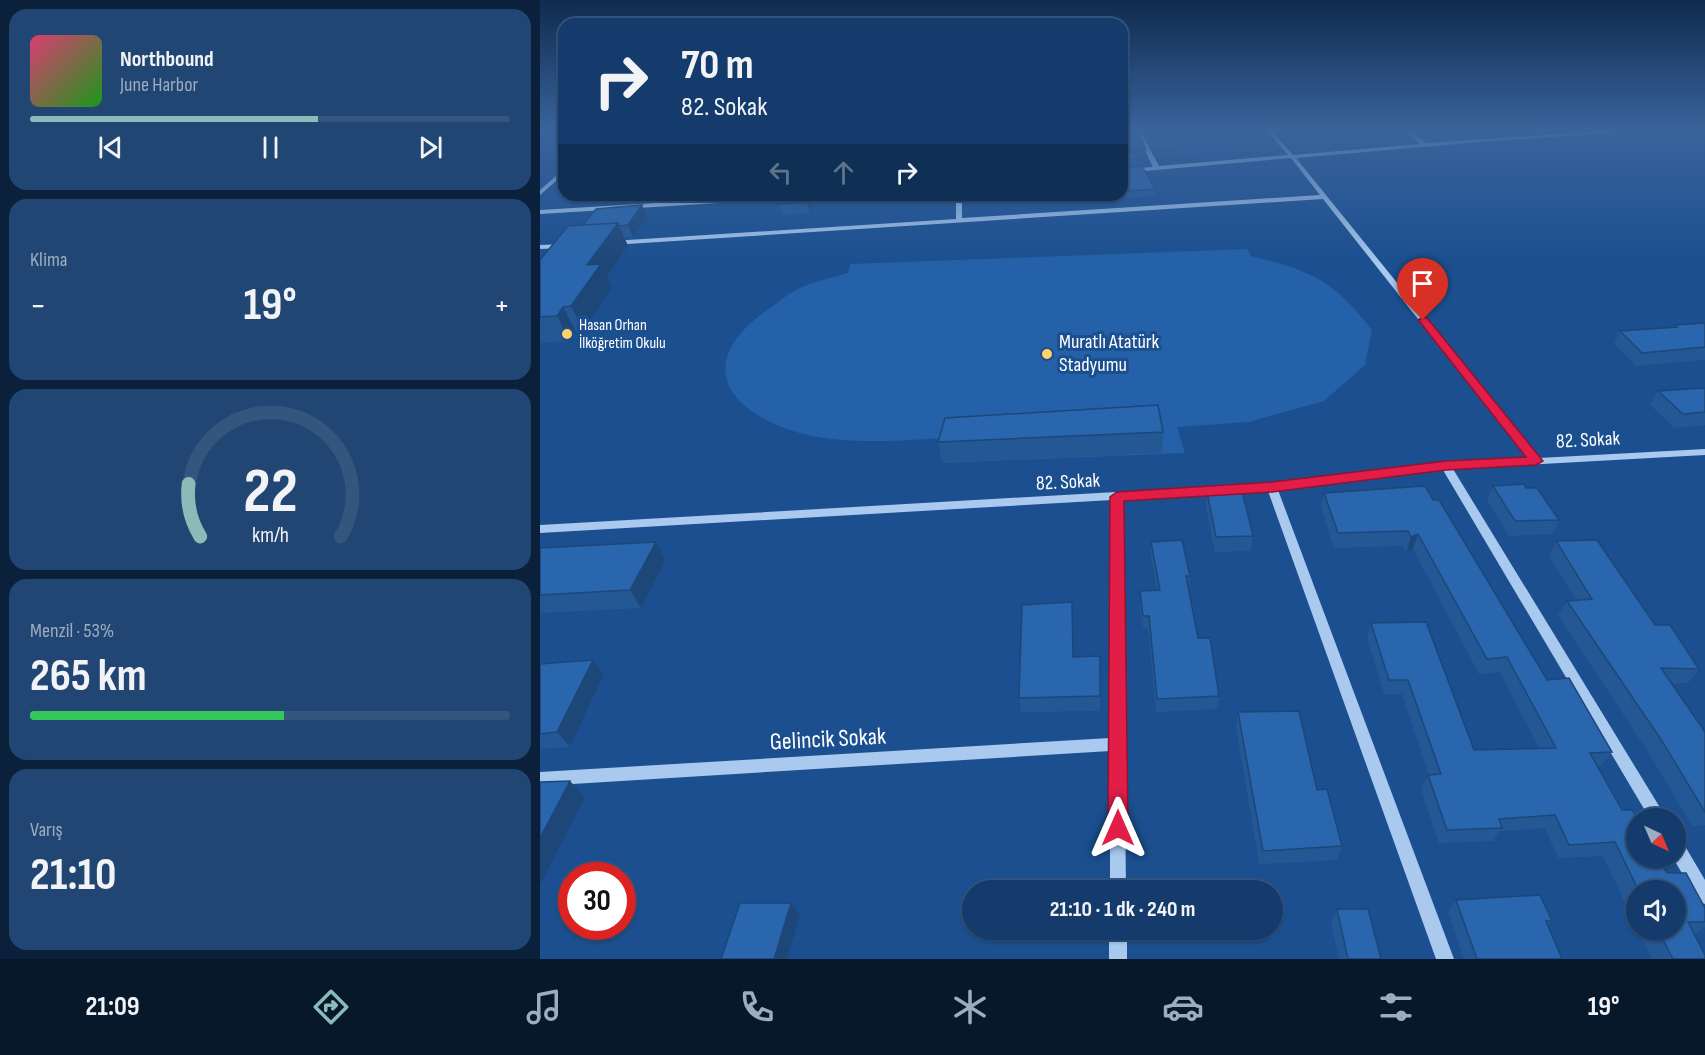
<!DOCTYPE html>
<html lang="tr">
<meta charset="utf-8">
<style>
body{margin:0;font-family:"Sofia Sans Condensed",sans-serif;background:#214673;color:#f1f3f6;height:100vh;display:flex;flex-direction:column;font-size:22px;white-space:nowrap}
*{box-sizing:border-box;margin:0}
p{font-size:20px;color:#9dadc1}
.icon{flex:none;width:33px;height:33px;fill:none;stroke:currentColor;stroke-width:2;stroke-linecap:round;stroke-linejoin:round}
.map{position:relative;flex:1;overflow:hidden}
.drawer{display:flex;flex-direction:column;gap:9px;padding:9px;background:#0b203b;width:540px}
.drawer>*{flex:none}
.banner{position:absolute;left:18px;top:18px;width:570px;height:183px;border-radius:18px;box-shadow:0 2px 4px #0004,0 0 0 2px #33557e;background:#143b6b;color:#f1f3f6;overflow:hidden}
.needle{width:39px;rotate:136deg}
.buttons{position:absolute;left:1086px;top:808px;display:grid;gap:12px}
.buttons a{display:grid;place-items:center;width:60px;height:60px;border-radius:50%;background:#143b6b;box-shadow:0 2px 4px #0004,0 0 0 2px #33557e;font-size:30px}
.speed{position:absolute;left:18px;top:862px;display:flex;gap:12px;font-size:30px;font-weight:700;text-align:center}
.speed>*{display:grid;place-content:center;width:78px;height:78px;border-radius:50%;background:#143b6b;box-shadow:0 2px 4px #0004,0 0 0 2px #33557e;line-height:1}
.speed .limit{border:9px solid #d22;background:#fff;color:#111}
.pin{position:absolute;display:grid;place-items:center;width:51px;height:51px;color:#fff;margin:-62px -26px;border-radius:50% 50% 50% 0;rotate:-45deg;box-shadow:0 0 6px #0007}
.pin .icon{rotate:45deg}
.me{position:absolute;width:66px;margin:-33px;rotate:0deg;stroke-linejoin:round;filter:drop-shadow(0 0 4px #0008)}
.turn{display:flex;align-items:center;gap:21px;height:126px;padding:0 24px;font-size:27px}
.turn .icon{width:78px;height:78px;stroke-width:2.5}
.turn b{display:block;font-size:42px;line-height:51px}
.lanes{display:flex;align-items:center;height:57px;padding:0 24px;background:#0003;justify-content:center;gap:30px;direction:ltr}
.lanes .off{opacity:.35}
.big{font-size:45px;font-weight:700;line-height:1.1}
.drawer .tile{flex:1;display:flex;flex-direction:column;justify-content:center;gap:9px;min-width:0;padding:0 21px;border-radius:18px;background:#214673}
.drawer .dial{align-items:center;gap:0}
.dial svg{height:156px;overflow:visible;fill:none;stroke:#33557e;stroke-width:7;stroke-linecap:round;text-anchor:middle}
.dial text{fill:#f1f3f6;stroke:none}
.song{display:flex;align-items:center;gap:18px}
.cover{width:72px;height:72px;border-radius:9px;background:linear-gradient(135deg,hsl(340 70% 55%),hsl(120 70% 35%))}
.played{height:6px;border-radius:3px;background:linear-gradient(90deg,#8bbbb9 60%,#33557e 60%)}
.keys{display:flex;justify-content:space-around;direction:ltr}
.heat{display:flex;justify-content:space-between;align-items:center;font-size:33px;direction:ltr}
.charge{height:9px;border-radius:4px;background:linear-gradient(90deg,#34c759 53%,#33557e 0)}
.trip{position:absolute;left:422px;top:880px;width:321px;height:60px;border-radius:30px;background:#143b6b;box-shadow:0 2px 4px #0004,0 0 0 2px #33557e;font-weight:700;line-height:60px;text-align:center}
.menu{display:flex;height:96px;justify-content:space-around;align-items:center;background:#08182b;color:#9dadc1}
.menu .icon{width:42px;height:42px}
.menu .selected{color:#8bbbb9}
.menu b{font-size:27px;color:#f1f3f6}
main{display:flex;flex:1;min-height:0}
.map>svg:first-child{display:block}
.green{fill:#2461a8}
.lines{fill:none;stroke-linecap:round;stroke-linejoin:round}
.minor{fill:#a9c9ee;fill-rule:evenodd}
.wall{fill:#245895}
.shaded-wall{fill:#1d4779}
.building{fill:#2a66ad;stroke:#1d4779;stroke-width:1.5}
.route{fill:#e11d48;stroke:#92132f;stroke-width:1.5}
.poi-dot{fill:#ffd166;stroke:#1b4f8f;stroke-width:2}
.labels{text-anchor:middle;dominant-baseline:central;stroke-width:6;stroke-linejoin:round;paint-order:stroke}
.far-poi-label{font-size:16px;fill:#fff;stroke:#1b4f8f;text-anchor:start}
.poi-label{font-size:20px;fill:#fff;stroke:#1b4f8f;text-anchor:start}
.street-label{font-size:20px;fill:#fff;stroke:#1b4f8f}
.near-street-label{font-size:24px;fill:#fff;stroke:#1b4f8f}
</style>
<main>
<section class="drawer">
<div class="tile">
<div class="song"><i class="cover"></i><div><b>Northbound</b><p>June Harbor</p></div></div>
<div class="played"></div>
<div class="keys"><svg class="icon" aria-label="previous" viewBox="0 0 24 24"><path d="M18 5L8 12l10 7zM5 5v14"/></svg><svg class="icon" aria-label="pause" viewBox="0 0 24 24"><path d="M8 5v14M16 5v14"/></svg><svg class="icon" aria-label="next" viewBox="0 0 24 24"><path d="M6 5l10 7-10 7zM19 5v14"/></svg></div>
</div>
<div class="tile"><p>Klima</p>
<div class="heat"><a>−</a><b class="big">19°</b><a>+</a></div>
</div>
<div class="tile dial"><svg viewBox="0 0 100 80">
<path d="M14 69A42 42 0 1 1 86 69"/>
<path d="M14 69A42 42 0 0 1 8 42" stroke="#8bbbb9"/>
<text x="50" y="56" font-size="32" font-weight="700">22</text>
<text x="50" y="72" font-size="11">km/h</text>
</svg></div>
<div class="tile"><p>Menzil · 53%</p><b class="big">265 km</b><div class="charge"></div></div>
<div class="tile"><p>Varış</p><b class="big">21:10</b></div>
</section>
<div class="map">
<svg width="1165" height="959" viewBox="0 0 1165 959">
<rect width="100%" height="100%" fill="#1b4f8f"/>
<!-- green -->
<path class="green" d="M707,249L711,256C772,271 793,280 832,330L825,365L784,401L709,422L637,427L645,453L402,463L406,438C357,441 293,446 247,429C170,400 165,351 233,306C241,300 250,292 260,288C275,281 292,278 308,273L310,264Z"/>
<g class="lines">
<!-- minor -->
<g class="minor">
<polygon points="595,130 600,130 619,166 748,155 726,130 731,130 753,155 880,144 863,130 869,130 886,143 1078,130 1114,130 940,142 756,158 999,458 1165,449 1165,455 913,469 1127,819 1110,819 903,470 738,490 914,959 896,959 728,491 582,499 586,891 570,891 570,751 0,786 0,772 570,738 572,500 0,533 0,525 732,483 906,463 988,458 783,199 72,245 69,243 72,241 416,219 416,195 422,195 422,218 780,195 751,158 582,173 582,169 613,167"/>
<polygon points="24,169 24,174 0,195 0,190"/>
<polygon points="247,195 280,195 277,197 0,214 0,210"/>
<polygon points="0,245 24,244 27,246 24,248 0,249"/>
<polygon points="1136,839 1142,841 1165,880 1165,904 1159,902 1133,858 1136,858"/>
<rect x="569" y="930" width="18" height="29"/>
</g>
</g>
<!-- wall -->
<g class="wall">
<polygon points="582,130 606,150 605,156 596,157 597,159 597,166 582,167"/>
<polygon points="603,130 729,130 728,136 683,137 689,144 688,151 616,156"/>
<polygon points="582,168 615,189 615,196 589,198 586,193"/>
<polygon points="274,199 270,213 243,215 240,204"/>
<polygon points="107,217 93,237 84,237 88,246 67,276 72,287 44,331 36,332 30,341 0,343 0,260 42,226"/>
<polygon points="1165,323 1165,360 1096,366 1074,344 1080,331 1134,327 1135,325"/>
<polygon points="1165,388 1165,425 1135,428 1110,405 1118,391"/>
<polygon points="623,432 622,453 402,463 398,442"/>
<polygon points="953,486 986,488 1019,520 1012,534 969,536 947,500"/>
<polygon points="667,492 713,536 711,551 675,552 666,506"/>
<polygon points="784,493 893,500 1007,680 1072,752 1061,766 1057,766 1082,810 1127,873 1165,908 1165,927 1157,933 1154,934 1165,959 1112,959 1098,930 1136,930 1136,891 1096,891 1096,926 1063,856 1018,858 1005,828 960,831 953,841 899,843 881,789 888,775 889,775 862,694 844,694 827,638 831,623 934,750 999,748 960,672 939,674 873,549 866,552 863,546 794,548 781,507"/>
<polygon points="1016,541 1115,625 1159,669 1148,683 1131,683 1165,732 1165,825 1152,826 1110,755 1018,615 1027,601 1036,600 1009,556"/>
<polygon points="116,542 126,560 101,608 0,613 0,548"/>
<polygon points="611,542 650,576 649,589 658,638 679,696 677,709 616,712 608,629 603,629 600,604 600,591 617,590 611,555"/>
<polygon points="532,602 533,657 561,671 560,711 481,712 479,698"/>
<polygon points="53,660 64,674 30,747 0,749 0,664"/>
<polygon points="698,712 777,790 802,846 797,860 719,864 696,727"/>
<polygon points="916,900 1012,921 1008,925 1022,959 924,959 908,912"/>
<polygon points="797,909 841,959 799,959 791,922"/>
</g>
<!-- shaded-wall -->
<g class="shaded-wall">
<polygon points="739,130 778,130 778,132 739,135"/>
<rect x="582" y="186" width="4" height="7"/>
<polygon points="269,195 273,195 274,199 270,213 267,202"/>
<polygon points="512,195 564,195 512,199"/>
<polygon points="102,205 107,217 93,237 88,225"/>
<polygon points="78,223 88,246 67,276 72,287 44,331 31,306 47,265"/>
<polygon points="23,307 36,332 30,341 17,316"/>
<polygon points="878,534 873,549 866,552 871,537"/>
<polygon points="116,542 126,560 101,608 90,590"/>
<polygon points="53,660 64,674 30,747 17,732"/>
<polygon points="30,781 45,797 0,885 0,838"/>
<polygon points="251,903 260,915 247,959 234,959"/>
</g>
<!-- building -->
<g class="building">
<polygon points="582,130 597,130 606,150 592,150 597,159 582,160"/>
<polygon points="606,130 694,130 677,131 689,144 616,149"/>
<polygon points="602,166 615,189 589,191 586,186 582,186 582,168"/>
<polygon points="242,195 269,195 267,202 240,204"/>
<polygon points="102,205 88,225 79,226 78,223 42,226 56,209"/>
<polygon points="78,223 47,265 61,264 31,306 23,307 17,316 0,317 0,260 28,226"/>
<polygon points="1165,323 1165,347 1102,353 1080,331 1137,327 1135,325"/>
<polygon points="1165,388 1165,412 1143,414 1118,391"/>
<polygon points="618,405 623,432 398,442 405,418"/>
<polygon points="984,484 986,488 997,488 1019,520 975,521 953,486"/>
<polygon points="885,486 893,500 899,500 1007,680 1029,678 1072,752 1050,753 1082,810 1092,810 1097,819 1096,858 1118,858 1127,873 1146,873 1165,908 1165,922 1148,922 1165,955 1165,959 1133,959 1118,930 1136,930 1136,891 1099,891 1075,842 1029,845 1015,815 959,819 962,828 907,830 888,775 901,774 868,680 849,680 831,623 886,622 934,750 1016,748 967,657 947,659 878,534 871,537 868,531 798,533 784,493"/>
<polygon points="702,491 713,536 676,537 667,492"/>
<polygon points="642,540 650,576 646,576 658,638 670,638 679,696 617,699 609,616 603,616 600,591 620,590 611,542"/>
<polygon points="1057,540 1115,625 1130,625 1159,669 1121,668 1165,732 1165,812 1122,741 1027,601 1052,599 1016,541"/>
<polygon points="116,542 90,590 0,595 0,548"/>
<polygon points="532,602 533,657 560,656 560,696 479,698 482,605"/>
<polygon points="53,660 17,732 0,734 0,664"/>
<polygon points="759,711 777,790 787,789 802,846 723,851 698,712"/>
<polygon points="30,781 0,838 0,782"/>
<polygon points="1000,895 1012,921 1006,921 1022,959 937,959 916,900"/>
<polygon points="200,903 251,903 234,959 181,959"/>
<polygon points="797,909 828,909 841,959 808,959"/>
</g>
<!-- sky -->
<linearGradient id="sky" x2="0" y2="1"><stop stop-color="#0f2b4f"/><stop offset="0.49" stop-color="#39639b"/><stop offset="1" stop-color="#39639b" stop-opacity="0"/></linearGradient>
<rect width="1165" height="265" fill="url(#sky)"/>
<!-- route -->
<polygon class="route" points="883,317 887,318 1003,461 996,465 906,470 732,492 584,501 588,828 585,835 578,838 571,835 568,828 570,497 577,492 732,482 906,461 986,457 880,322 878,320"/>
<!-- markers -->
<g class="poi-dot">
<circle cx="27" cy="334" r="6"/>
<circle cx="507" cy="354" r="6"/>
</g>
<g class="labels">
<!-- far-poi labels -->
<g class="far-poi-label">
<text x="39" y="325">Hasan Orhan<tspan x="39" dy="18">İlköğretim Okulu</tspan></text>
</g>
<!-- poi labels -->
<g class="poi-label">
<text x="519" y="342">Muratlı Atatürk<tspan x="519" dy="23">Stadyumu</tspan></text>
</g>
<!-- street labels -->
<g class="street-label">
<text transform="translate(1048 440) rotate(-3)">82. Sokak</text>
<text transform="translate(528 482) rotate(-3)">82. Sokak</text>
</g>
<!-- near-street labels -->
<g class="near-street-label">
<text transform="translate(288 739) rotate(-3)">Gelincik Sokak</text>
</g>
</g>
</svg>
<div class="buttons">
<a><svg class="needle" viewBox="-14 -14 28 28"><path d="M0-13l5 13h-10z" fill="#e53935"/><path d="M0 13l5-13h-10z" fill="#9dadc1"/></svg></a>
<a><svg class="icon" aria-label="sound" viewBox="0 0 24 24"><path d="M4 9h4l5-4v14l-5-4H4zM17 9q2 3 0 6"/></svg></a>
</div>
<div class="speed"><div class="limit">30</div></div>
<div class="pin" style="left:883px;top:320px;background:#d93025"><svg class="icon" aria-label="arrive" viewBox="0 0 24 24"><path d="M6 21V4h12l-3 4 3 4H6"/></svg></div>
<svg class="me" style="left:578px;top:828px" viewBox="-20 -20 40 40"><path d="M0-17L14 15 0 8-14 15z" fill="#e11d48" stroke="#fff" stroke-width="4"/></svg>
<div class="trip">21:10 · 1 dk · 240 m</div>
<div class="banner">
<div class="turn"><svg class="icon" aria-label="right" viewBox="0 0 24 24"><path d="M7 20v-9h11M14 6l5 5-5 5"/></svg><div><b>70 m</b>82. Sokak</div></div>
<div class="lanes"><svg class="icon off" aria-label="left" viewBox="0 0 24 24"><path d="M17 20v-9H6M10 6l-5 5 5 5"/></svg><svg class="icon off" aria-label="ahead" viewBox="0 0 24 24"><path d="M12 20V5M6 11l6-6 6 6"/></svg><svg class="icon" aria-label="right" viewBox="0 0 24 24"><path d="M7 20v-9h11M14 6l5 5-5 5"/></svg></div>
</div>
</div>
</main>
<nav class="menu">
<b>21:09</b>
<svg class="icon selected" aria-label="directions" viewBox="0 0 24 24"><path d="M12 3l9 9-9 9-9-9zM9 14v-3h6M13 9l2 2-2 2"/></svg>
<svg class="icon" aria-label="music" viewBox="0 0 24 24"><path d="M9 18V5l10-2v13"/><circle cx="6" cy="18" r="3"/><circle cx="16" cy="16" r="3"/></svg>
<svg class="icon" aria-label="phone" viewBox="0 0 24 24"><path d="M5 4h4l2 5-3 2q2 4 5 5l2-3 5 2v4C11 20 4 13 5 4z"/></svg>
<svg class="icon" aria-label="climate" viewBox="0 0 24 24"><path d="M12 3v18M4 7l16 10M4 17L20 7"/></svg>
<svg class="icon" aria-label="car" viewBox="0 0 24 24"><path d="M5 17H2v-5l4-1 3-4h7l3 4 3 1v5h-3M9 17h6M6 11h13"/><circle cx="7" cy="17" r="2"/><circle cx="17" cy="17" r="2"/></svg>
<svg class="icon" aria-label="filters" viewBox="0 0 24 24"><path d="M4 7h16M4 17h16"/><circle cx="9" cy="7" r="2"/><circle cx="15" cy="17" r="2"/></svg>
<b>19°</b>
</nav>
